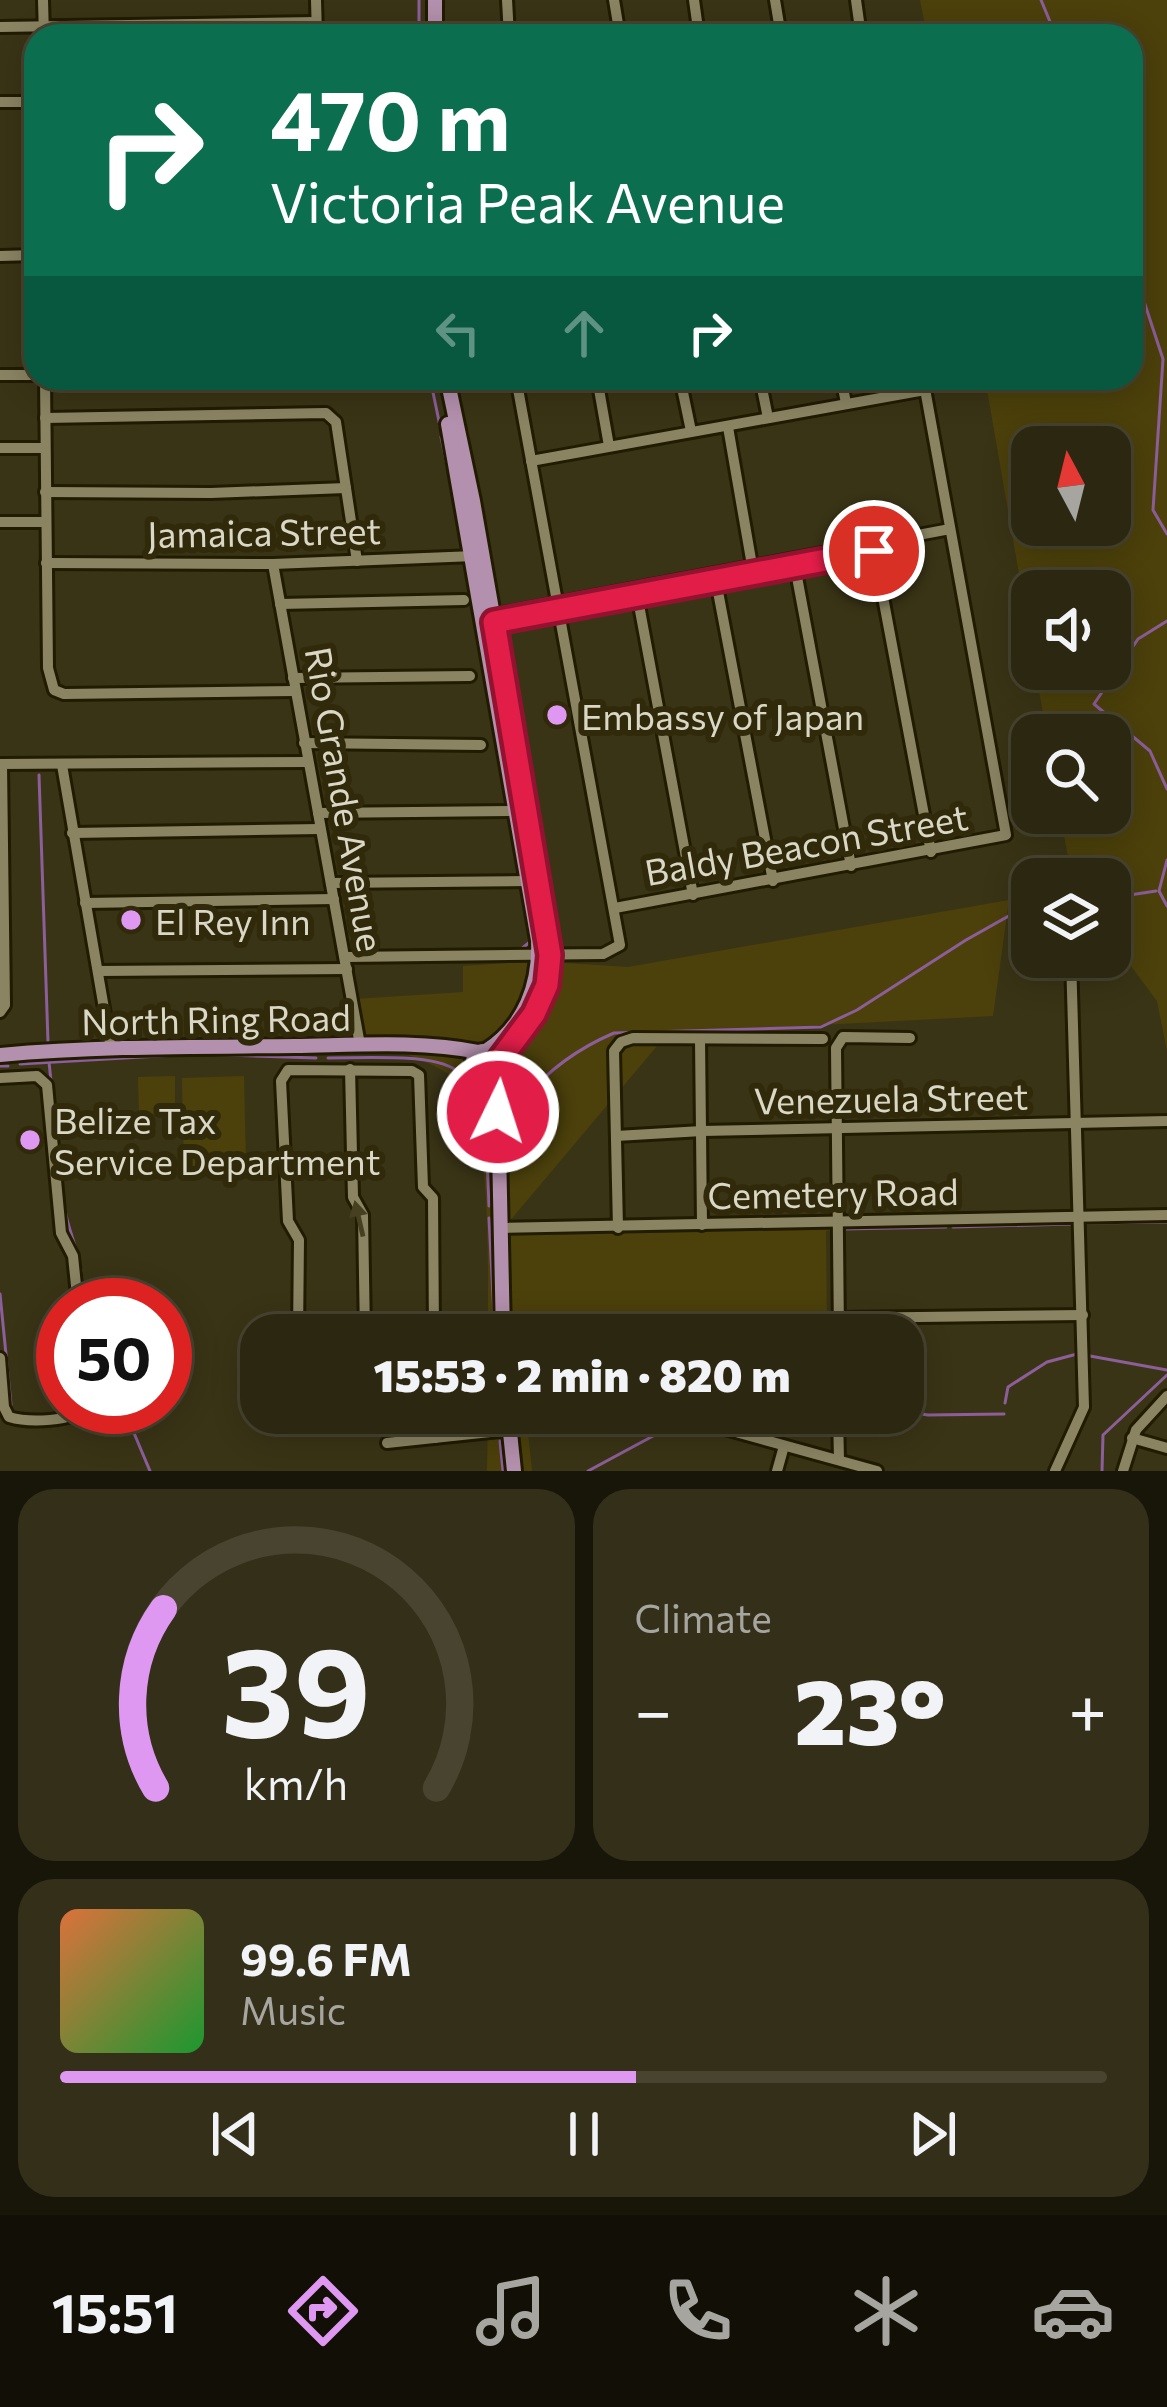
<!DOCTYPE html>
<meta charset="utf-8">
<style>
body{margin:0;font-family:Commissioner,sans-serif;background:#342f19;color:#f1f3f6;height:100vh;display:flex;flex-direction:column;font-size:45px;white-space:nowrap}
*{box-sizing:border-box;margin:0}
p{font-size:39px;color:#a6a59f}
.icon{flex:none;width:66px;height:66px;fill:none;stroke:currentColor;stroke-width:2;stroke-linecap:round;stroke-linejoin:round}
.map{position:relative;height:1471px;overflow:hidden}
.panel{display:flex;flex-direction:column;gap:18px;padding:18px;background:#181509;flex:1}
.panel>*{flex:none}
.hud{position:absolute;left:24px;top:24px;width:1119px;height:366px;border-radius:36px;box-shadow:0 6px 30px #0003,0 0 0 3px #484430;background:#0b6e4f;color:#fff;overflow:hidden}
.needle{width:78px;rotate:353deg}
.tools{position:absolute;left:1011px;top:426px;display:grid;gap:24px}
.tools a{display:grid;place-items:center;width:120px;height:120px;border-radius:24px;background:#2c2710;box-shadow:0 6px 30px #0003,0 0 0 3px #484430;font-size:60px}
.speed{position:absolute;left:36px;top:1278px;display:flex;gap:24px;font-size:60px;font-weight:700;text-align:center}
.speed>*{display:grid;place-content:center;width:156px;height:156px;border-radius:50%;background:#2c2710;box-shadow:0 6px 30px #0003,0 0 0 3px #484430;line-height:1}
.speed .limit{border:18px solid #d22;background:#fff;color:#111}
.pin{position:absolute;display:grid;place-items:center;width:102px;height:102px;color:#fff;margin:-51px;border:6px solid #fff;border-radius:50%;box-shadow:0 3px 12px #0007}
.me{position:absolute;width:132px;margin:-66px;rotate:4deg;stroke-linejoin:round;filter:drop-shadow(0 0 9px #0008)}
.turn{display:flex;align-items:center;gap:42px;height:252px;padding:0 48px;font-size:54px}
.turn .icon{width:156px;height:156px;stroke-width:2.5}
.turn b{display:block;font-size:84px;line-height:102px}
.lanes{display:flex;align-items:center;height:114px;padding:0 48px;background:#0003;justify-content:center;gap:60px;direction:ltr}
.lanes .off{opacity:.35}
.big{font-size:90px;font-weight:800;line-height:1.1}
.panel .widget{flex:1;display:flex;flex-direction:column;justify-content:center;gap:18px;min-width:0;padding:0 42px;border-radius:36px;background:#342f19}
.panel .dial{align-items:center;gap:0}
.dial svg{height:312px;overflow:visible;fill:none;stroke:#484430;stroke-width:7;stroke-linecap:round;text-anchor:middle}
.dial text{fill:#f1f3f6;stroke:none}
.song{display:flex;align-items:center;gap:36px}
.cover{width:144px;height:144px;border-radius:18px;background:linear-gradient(135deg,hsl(20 70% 55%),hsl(130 70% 35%))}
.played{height:12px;border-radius:6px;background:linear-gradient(90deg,#de98f2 55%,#484430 55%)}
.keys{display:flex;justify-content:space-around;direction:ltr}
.heat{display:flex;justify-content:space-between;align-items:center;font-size:66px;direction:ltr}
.panel .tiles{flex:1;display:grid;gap:18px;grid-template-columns:1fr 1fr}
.widget:last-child{grid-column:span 2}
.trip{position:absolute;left:240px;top:1314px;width:684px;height:120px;border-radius:36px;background:#2c2710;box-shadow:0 6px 30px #0003,0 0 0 3px #484430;font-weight:800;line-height:120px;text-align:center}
.tabs{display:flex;height:192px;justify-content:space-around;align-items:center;background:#121006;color:#a6a59f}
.tabs .icon{width:84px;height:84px}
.tabs .active{color:#de98f2}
.tabs b{font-size:54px;color:#f1f3f6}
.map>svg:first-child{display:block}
.green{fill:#4c410b;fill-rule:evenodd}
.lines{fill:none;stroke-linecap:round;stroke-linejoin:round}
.stream{stroke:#8c5e9a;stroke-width:3}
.minor-casing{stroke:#211b00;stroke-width:16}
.major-casing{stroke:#211b00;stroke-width:20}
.minor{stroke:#8a8463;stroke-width:10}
.major{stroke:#b390ad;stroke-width:14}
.oneway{fill:#464021}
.route-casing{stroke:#92132f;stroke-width:30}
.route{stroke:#e11d48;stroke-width:21}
.poi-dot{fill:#de98f2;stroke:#302a0b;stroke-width:4.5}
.labels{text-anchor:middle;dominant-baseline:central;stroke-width:12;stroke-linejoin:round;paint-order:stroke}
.street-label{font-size:36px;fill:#dad7c6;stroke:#302a0b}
.poi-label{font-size:36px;fill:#dad7c6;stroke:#302a0b;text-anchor:start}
</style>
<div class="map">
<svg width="1167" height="1471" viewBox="0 0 1167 1471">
<rect width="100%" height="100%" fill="#3a3416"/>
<!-- green -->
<g class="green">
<path d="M920,0H1167V1051L1157,1001L1110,938V879H1072L1060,813H1110V735H1047L1035,669H1110V591H1032V649L985,378H1131V36H927ZM1032,447H1110V525H1032Z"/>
<path d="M1009,900L993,1016L668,1033L508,1223L836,1222L838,1229L826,1231L827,1335H488C487,1278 495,1119 456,1080C439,1063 387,1048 363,1038L355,999L463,992V966L533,961L628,967Z"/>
<polygon points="175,1076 175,1114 139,1114 138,1077"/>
<polygon points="244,1076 246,1167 184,1169 182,1078"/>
<polygon points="488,1413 526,1413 532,1471 487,1471"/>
<polygon points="677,1413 780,1413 783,1440"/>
</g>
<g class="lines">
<!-- stream -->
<g class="stream">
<polyline points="419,0 419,36"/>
<polyline points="1041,0 1056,36"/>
<polyline points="1131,262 1163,359 1153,510 1167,534"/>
<polyline points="430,378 440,426"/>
<polyline points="441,437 458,518"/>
<polyline points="1167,621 1138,639 1094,704 1150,751 1167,789"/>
<polyline points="39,775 48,1042"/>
<polyline points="1167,860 1159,891 1167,906"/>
<polyline points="1110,898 1156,891"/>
<polyline points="495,950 520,950 531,941"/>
<path d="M328,1058C477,1055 484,1056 489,1206"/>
<polyline points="49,1062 51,1081"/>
<polyline points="20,1064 194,1054 316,1058"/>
<polyline points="0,1066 8,1066"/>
<path d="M525,1098C550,1068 579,1048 614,1033L821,1027L857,1010L966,940L1021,909L1032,908"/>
<path d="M64,1204C67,1229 78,1247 81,1271"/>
<polyline points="489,1218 494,1315"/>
<polyline points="1086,1223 1167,1222"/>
<polyline points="953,1227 1072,1224"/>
<polyline points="843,1229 946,1227"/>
<polyline points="833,1230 834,1313"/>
<polyline points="83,1283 85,1305"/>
<polyline points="0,1294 11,1405"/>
<polyline points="494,1322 494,1335"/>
<polyline points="833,1335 833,1321"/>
<polyline points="1090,1356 1167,1370"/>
<polyline points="1005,1403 1008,1387 1047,1362 1077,1354"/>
<polyline points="93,1407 95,1421"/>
<polyline points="903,1411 928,1415 1004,1414"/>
<polyline points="499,1413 499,1422"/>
<polyline points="693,1414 695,1413"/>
<polyline points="94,1427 131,1426 150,1471"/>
<polyline points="500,1441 503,1471"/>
<polyline points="588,1471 679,1422"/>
<polyline points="1102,1471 1103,1435 1167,1375"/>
</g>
<!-- minor casing -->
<g class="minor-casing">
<g id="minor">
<polyline points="43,0 44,36"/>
<polyline points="316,0 317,36"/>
<polyline points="507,0 509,36"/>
<polyline points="614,0 620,36"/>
<polyline points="694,0 699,36"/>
<polyline points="775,0 781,36"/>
<polyline points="856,0 861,36"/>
<polyline points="0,27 316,22"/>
<polyline points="0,102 36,102"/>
<polyline points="0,256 36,255"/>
<polyline points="0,375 36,375"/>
<polyline points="45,378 48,668 54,690 64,694 294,691"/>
<polyline points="597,378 609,446"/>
<polyline points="680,378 691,431"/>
<polyline points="760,378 768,418"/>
<polyline points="841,378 846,403"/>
<polyline points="45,418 326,413 336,422 357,561"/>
<polyline points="728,427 753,571"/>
<polyline points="0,448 45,448"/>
<polyline points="531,461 925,390"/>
<polyline points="45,492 211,493 346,488"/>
<polyline points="0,522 46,522"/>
<polyline points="873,544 931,852"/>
<polyline points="794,561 851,866"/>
<polyline points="46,563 273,564 475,556"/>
<polyline points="273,564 360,1045"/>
<polyline points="715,576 773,881"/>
<polyline points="636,589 693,895"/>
<polyline points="280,604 464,600"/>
<polyline points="487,616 950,529"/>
<polyline points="293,678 470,676"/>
<polyline points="304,743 481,745"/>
<polyline points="0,764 307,762"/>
<polyline points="62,765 111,1049"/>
<polyline points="318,813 514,811"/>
<polyline points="72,833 320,829"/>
<polyline points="331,883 528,881"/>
<polyline points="85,903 334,899"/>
<polyline points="615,908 1006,835 923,378"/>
<polyline points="346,957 603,954 620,945 516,378"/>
<polyline points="98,971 347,969"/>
<polyline points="0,1012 5,1005 2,764"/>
<polyline points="700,1039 702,1225"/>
<polyline points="350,1069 353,1197 363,1215 365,1335"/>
<polyline points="0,1078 37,1076 47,1085 61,1233 73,1256 78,1305"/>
<polyline points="616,1136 702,1131 1167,1121"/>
<polyline points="500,1228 1167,1215"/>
<polyline points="618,1228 614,1051 621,1042 633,1038 823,1039"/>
<polyline points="839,1318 1083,1315"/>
<polyline points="298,1335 299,1240 288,1221 281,1081 288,1070 412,1071 419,1075 423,1187 433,1198 434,1335"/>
<polyline points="839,1335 836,1048 843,1037 910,1038"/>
<path d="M0,1358L4,1407L9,1417C29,1423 73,1422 86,1407"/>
<polyline points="434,1413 435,1438"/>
<polyline points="667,1413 877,1471"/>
<polyline points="838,1413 839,1460"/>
<polyline points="1132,1438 1167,1448"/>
<polyline points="387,1443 509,1430"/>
<polyline points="777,1471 784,1446"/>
<polyline points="1055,1471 1084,1407 1071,957"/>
<polyline points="1123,1471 1136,1430 1167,1396"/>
</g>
</g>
<!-- major casing -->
<g class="major-casing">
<g id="major">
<polyline points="435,0 435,36"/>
<path d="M447,378L473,501L550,941C552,989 531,1029 495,1061"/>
<path d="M448,424L538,940C540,984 525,1026 486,1051"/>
<circle cx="484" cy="1062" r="11"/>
<path d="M0,1055C98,1046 197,1047 295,1046C356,1045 420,1040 479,1052"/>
<polyline points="493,1069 498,1102 503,1335"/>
<polyline points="508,1413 514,1471"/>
</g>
</g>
<!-- minor -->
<use href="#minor" class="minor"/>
<!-- major -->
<use href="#major" class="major"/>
</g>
<!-- one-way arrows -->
<defs><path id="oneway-solid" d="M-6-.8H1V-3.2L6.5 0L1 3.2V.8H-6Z" transform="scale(3)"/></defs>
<use class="oneway" href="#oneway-solid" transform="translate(359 1219) rotate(-103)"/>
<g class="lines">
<!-- route casing -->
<g class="route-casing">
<polyline id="route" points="498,1112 493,1069 534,1014 547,985 550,955 494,622 874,551"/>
</g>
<!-- route -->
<use href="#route" class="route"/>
</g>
<!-- markers -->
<g class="poi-dot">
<circle cx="557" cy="715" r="12"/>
<circle cx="131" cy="920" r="12"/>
<circle cx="30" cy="1140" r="12"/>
</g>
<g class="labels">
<!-- street labels -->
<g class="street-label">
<text transform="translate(264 531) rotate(-1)">Jamaica Street</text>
<text transform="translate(346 799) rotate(80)">Rio Grande Avenue</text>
<text transform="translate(806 843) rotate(-10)">Baldy Beacon Street</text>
<text transform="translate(216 1018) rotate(-1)">North Ring Road</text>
<text transform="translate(891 1097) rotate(-1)">Venezuela Street</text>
<text transform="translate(833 1192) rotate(-1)">Cemetery Road</text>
</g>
<!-- poi labels -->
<g class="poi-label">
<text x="581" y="715">Embassy of Japan</text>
<text x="155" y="920">El Rey Inn</text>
<text x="54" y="1119">Belize Tax<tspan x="54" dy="41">Service Department</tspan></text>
</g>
</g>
</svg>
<div class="tools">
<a><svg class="needle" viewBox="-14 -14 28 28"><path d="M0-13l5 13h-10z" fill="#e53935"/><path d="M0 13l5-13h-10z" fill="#a6a59f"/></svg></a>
<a><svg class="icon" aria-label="sound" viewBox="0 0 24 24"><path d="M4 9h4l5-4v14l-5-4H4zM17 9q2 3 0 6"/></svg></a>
<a><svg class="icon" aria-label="search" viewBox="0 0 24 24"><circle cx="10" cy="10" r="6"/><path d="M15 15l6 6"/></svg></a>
<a><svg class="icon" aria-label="layers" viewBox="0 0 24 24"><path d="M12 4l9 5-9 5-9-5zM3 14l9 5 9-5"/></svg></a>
</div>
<div class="speed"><div class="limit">50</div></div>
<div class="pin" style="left:874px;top:551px;background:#d93025"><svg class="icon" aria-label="arrive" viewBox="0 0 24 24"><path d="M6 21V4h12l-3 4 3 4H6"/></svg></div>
<svg class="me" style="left:498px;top:1112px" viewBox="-20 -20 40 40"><circle r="17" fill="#e11d48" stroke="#fff" stroke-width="3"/><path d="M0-11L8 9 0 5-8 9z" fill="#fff"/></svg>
<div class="trip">15:53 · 2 min · 820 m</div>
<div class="hud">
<div class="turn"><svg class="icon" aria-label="right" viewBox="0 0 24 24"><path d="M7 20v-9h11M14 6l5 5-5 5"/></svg><div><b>470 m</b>Victoria Peak Avenue</div></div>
<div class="lanes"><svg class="icon off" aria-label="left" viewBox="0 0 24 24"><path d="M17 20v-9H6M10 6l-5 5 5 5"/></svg><svg class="icon off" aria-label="ahead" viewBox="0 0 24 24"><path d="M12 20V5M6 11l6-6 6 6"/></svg><svg class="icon" aria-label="right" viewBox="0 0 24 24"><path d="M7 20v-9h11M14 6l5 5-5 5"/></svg></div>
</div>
</div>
<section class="panel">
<div class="tiles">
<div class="widget dial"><svg viewBox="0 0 100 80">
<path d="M14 69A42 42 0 1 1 86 69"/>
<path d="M14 69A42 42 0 0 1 16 23" stroke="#de98f2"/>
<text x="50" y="56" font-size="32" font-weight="700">39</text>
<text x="50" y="72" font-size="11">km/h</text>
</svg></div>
<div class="widget"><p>Climate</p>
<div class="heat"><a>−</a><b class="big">23°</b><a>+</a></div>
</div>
<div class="widget">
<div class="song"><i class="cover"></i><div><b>99.6 FM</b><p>Music</p></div></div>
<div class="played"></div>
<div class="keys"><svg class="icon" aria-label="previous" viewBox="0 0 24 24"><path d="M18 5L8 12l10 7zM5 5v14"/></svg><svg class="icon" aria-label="pause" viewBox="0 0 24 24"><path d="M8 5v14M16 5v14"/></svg><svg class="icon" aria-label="next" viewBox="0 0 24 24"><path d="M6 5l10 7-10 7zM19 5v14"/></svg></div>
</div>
</div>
</section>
<nav class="tabs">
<b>15:51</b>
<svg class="icon active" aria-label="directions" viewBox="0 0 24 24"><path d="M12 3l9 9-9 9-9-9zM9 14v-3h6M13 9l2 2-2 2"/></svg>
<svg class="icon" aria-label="music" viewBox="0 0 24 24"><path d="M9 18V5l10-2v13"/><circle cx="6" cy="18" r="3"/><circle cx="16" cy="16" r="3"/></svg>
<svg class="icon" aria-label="phone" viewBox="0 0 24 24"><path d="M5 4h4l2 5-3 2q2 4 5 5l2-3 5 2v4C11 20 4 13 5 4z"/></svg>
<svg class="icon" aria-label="climate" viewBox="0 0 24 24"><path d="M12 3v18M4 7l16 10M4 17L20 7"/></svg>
<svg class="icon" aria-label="car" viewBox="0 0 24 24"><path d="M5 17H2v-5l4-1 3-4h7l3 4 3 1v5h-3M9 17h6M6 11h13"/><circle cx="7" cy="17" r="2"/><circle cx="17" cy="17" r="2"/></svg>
</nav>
